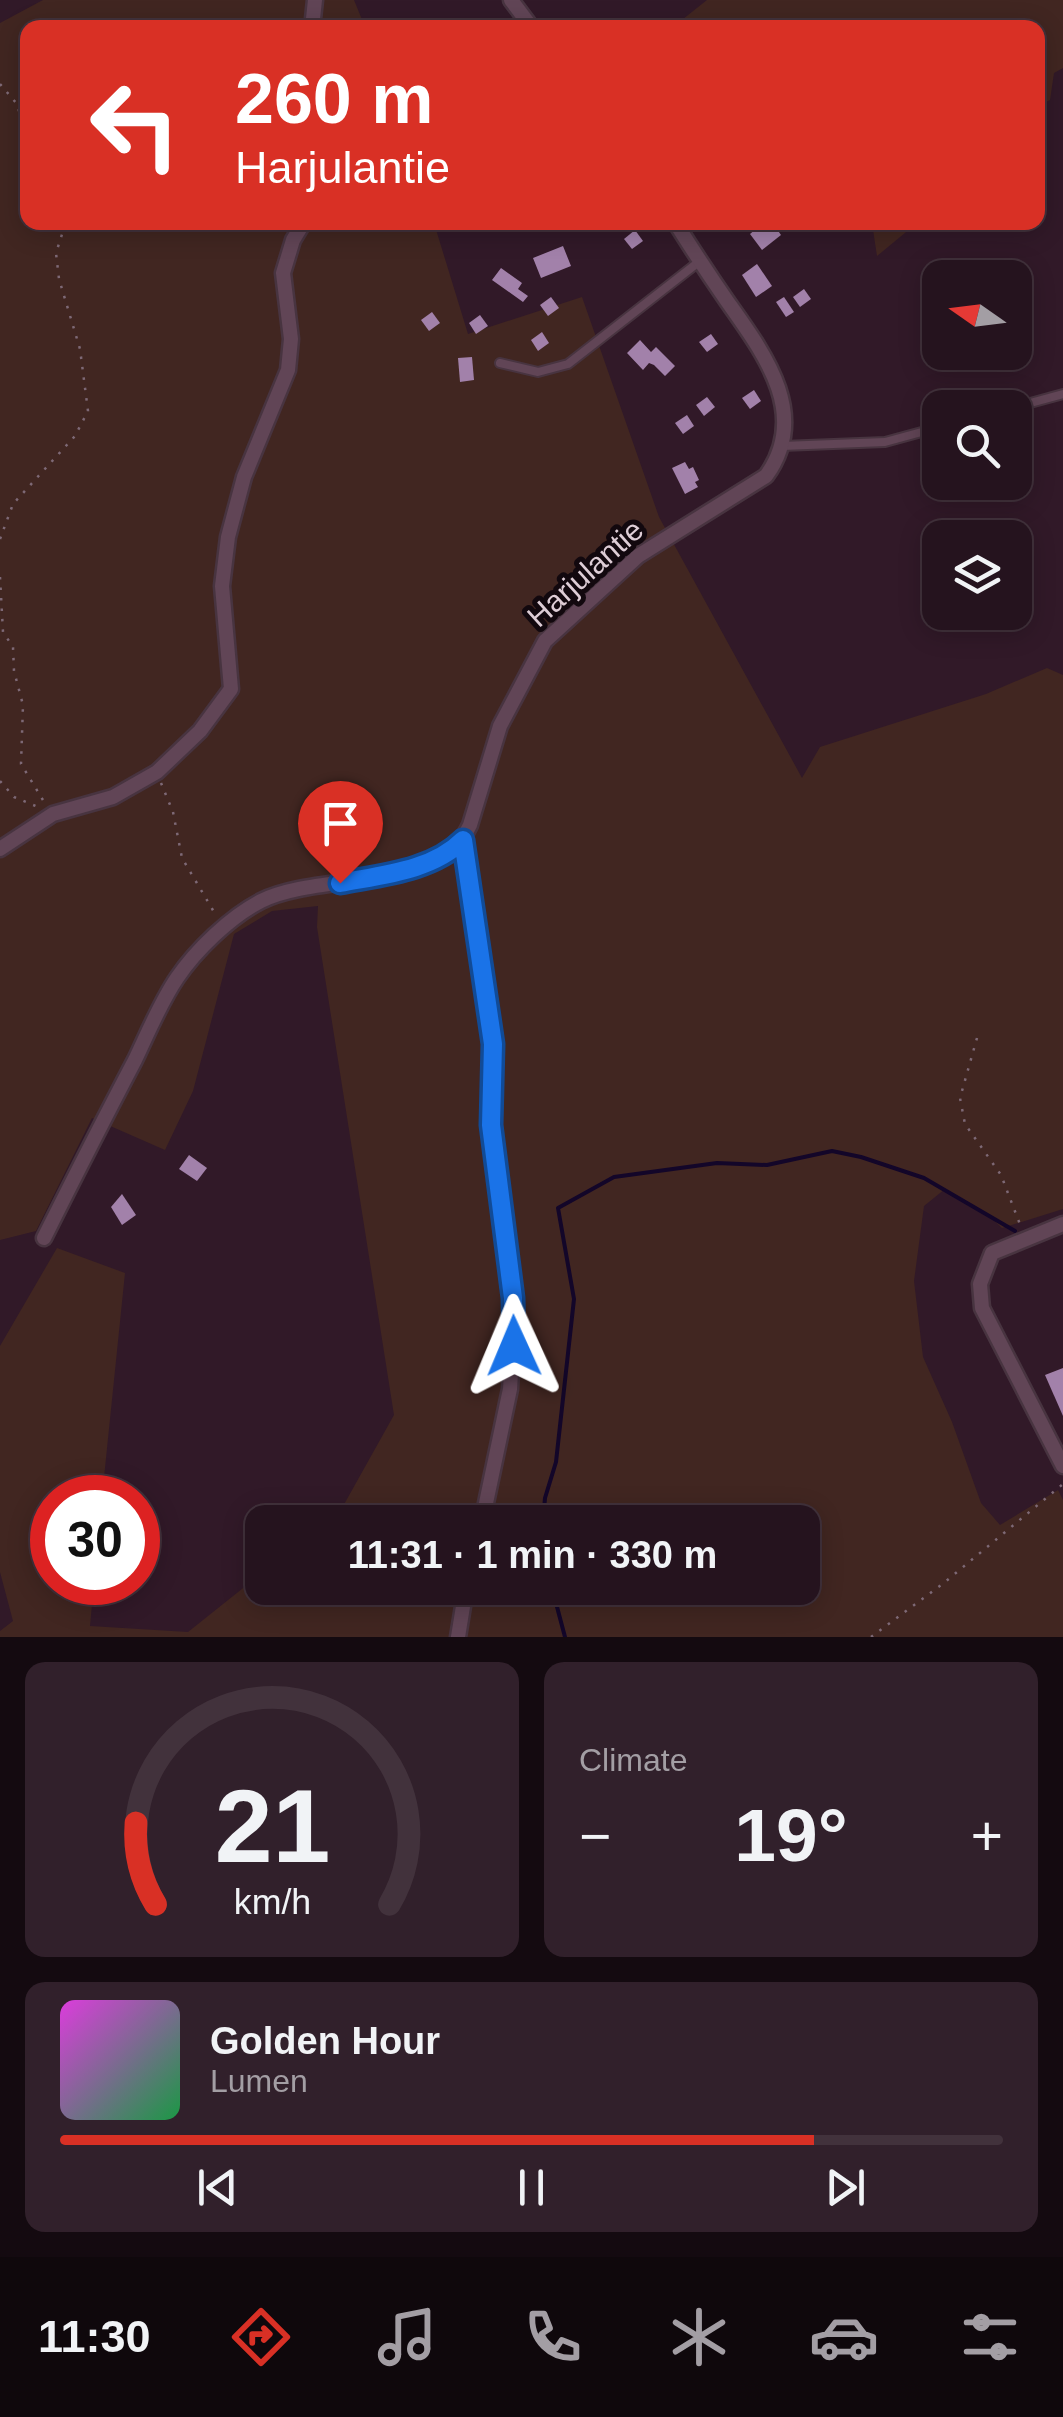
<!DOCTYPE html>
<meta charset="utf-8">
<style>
body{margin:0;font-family:Helvetica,sans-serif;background:#31202b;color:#f1f3f6;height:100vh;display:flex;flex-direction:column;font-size:38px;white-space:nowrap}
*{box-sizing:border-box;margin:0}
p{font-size:32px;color:#a39ea4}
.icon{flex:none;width:55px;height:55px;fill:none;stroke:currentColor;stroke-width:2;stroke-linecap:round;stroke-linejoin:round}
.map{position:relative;height:1637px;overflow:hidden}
.panel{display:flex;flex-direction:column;gap:25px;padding:25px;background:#140a10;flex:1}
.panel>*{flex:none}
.banner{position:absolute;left:20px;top:20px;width:1025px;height:210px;border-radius:20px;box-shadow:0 5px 25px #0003,0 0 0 2px #42323c;background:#d93025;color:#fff;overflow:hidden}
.needle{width:65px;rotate:284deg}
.controls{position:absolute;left:922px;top:260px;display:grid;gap:20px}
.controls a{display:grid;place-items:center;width:110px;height:110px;border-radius:20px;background:#25131e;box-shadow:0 5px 25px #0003,0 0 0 2px #42323c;font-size:50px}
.speed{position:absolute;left:30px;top:1475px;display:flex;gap:20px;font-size:50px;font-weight:700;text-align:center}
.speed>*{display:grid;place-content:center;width:130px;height:130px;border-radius:50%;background:#25131e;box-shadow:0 5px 25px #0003,0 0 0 2px #42323c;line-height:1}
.speed .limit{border:15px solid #d22;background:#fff;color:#111}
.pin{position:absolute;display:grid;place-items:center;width:85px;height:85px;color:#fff;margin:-102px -42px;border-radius:50% 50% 50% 0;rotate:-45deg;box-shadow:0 0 10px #0007}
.pin .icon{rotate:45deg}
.me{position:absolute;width:110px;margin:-55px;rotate:359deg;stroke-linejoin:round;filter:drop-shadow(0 0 8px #0008)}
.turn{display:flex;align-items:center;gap:35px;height:210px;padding:0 50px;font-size:45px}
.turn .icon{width:130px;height:130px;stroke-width:2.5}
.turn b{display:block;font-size:70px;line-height:85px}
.big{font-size:75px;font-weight:700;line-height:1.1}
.panel .tile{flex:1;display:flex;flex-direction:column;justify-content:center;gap:15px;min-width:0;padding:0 35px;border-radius:20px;background:#31202b}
.panel .dial{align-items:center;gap:0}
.dial svg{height:260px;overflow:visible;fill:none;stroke:#42323c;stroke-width:7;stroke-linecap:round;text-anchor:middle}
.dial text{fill:#f1f3f6;stroke:none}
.song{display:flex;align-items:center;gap:30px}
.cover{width:120px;height:120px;border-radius:15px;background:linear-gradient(135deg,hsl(300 70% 55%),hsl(140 70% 35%))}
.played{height:10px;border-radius:5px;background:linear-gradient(90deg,#d93025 80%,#42323c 80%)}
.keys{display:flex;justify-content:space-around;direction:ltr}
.heat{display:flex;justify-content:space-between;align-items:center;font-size:55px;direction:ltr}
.panel .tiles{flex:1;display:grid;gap:25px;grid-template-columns:1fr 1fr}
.tile:last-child{grid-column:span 2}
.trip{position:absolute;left:245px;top:1505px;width:575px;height:100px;border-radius:20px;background:#25131e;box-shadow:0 5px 25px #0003,0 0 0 2px #42323c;font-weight:700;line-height:100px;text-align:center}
.tabs{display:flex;height:160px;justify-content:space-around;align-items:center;background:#0f080c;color:#a39ea4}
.tabs .icon{width:70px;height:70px}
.tabs .selected{color:#d93025}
.tabs b{font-size:45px;color:#f1f3f6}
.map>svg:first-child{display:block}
.green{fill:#412621}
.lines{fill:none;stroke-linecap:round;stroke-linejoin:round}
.stream{stroke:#130629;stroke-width:4}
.building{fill:#a281aa}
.lane-casing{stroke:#483440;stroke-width:12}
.street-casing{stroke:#483440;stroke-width:19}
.path{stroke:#7e6976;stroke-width:2.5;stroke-dasharray:2.5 8;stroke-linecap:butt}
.lane{stroke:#614556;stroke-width:8}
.street{stroke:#614556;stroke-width:14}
.route-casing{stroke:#114b97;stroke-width:25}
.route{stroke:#1a73e8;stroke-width:18}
.labels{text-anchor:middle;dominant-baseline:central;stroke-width:10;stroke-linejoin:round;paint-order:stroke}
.street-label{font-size:30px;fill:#decdd6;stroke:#12080e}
</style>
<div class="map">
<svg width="1063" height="1637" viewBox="0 0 1063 1637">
<rect width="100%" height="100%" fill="#311928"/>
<!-- green -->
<g class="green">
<polygon points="43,0 354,0 365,27 28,28 28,222 434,223 468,334 582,297 659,517 802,778 820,747 986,694 1047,668 1063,675 1063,1209 1002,1228 985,1212 945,1189 924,1206 914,1281 923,1357 952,1422 981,1503 1000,1525 1058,1490 1063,1500 1063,1637 0,1637 0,1631 13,1621 0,1572 0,1346 57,1248 125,1273 102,1497 52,1498 52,1582 94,1583 90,1626 188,1632 262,1573 262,1588 802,1588 802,1522 325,1522 342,1508 394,1415 317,927 318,906 272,911 234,934 193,1091 165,1150 92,1118 36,1231 0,1240 0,23"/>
<polygon points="707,0 1063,0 1063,68 1054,73 1050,100 1038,106 1038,28 673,27"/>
<polygon points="872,223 872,222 917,223 877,256"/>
</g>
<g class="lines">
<!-- stream -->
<g class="stream">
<polyline points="543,1522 545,1498 556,1462 574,1299 558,1208 614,1177 717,1163 767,1165 832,1151 861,1157 924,1178 1015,1231"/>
<polyline points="552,1588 565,1637"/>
</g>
</g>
<!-- building -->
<g class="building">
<polygon points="764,222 772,222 781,235 762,250 750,234"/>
<polygon points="635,230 643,241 632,249 624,239"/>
<polygon points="563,246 571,266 541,278 533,258"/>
<polygon points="757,264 772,286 756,297 742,275"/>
<polygon points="501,268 522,283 518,289 528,296 523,302 492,280"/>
<polygon points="804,289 811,299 800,307 793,297"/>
<polygon points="551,297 559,308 548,316 540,305"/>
<polygon points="784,297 794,312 786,317 776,302"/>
<polygon points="432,312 440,323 429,331 421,320"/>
<polygon points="480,315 488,326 476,334 469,323"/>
<polygon points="542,332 549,343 538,351 531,340"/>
<polygon points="711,334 718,344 707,352 699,342"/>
<polygon points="640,340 651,352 656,347 675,366 665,376 654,365 649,363 643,370 627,353"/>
<polygon points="472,357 474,380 460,382 458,358"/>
<polygon points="754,390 761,401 750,409 742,398"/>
<polygon points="707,397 715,407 704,416 696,405"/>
<polygon points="687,415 694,426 683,434 675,423"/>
<polygon points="685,462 689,469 693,467 699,480 695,482 698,487 685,494 672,468"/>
<polygon points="189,1155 207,1168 197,1181 179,1169"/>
<polygon points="122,1194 136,1215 122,1225 111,1207"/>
<polygon points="1063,1368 1063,1416 1045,1375"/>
</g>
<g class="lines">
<!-- lane casing -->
<g class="lane-casing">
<g id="lane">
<polyline points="500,363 538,372 568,364 700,261"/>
<polyline points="1012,408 1063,394"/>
<polyline points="782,446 885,442 940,427"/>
</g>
</g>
<!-- street casing -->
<g class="street-casing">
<g id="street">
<polyline points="511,0 532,28"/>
<polyline points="312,28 315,0"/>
<polyline points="463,839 493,1044 491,1125 514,1324 510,1389 482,1522"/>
<polyline points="0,849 53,814 113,797 157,772 200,731 231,689 222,586 228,537 244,477 288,370 291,339 283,273 293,240 304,222"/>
<polyline points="1063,1224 992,1253 980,1284 982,1308 1063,1466"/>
<path d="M44,1238C74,1178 104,1119 135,1060C148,1033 160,1003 177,978C196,950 230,917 261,901C318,872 440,892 470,825L500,726L545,641L638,556L766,476C811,414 763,352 727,301C709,275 692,249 675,222"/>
<polyline points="458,1637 466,1588"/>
</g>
</g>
<!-- path -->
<g class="path">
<polyline points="0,84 17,104 28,142"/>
<polyline points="141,222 160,225 170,222"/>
<polyline points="0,539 13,504 75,436 88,411 80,349 59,279 56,253 66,222"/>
<polyline points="0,577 3,632 13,647 14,671 23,705 21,764 46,805"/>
<polyline points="0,781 14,797 38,807"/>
<polyline points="161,783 173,812 182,858 217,917"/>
<polyline points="977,1038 960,1098 965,1124 1001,1175 1021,1227"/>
<polyline points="871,1637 945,1582 1063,1484"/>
</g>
<!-- lane -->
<use href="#lane" class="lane"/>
<!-- street -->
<use href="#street" class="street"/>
</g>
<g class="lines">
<!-- route casing -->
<g class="route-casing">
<path id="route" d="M340,883C381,875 432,871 463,840L493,1044L491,1125L513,1298L514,1346"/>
</g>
<!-- route -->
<use href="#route" class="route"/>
</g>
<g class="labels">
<!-- street labels -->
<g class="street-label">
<text transform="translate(585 573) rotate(-42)">Harjulantie</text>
</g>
</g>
</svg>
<div class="controls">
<a><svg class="needle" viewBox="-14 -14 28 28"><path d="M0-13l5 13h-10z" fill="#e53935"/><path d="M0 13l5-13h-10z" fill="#a39ea4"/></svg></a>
<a><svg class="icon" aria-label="search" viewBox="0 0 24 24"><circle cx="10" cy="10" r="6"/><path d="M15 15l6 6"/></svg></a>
<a><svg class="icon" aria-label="layers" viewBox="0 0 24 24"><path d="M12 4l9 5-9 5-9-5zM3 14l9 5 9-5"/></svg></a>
</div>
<div class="speed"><div class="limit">30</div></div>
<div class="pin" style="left:340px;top:883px;background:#d93025"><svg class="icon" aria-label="arrive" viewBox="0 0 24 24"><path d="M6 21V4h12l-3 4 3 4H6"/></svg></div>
<svg class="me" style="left:514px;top:1346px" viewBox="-20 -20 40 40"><path d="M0-17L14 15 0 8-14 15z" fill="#1a73e8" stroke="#fff" stroke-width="4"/></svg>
<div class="trip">11:31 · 1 min · 330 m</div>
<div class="banner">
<div class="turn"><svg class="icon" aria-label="left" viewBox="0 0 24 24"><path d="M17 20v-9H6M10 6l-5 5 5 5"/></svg><div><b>260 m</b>Harjulantie</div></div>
</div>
</div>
<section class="panel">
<div class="tiles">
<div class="tile dial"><svg viewBox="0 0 100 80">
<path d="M14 69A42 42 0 1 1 86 69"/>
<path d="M14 69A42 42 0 0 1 8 44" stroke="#d93025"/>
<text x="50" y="56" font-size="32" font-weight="700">21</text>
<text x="50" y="72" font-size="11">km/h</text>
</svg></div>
<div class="tile"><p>Climate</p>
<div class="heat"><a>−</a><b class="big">19°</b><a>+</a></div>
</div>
<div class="tile">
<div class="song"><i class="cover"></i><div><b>Golden Hour</b><p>Lumen</p></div></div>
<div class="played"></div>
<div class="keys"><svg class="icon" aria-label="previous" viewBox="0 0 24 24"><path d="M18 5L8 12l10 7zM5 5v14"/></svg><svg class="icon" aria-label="pause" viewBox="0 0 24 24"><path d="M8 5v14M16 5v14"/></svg><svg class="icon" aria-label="next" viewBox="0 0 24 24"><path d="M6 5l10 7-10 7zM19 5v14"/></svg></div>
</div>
</div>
</section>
<nav class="tabs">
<b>11:30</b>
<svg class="icon selected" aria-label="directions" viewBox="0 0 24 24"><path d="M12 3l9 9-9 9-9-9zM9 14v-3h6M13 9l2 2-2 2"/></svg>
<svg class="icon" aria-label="music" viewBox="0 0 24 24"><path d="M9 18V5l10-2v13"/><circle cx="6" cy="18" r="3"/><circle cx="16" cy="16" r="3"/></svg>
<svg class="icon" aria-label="phone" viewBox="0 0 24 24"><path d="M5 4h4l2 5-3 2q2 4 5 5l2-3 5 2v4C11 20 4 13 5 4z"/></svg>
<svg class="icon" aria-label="climate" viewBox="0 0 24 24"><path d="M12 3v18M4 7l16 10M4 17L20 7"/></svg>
<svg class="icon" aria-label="car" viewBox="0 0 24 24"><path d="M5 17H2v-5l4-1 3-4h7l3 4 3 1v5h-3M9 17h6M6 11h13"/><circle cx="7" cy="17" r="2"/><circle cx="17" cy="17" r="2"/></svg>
<svg class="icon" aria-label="filters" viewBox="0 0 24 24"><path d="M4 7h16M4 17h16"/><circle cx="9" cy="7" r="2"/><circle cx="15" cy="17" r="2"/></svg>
</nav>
